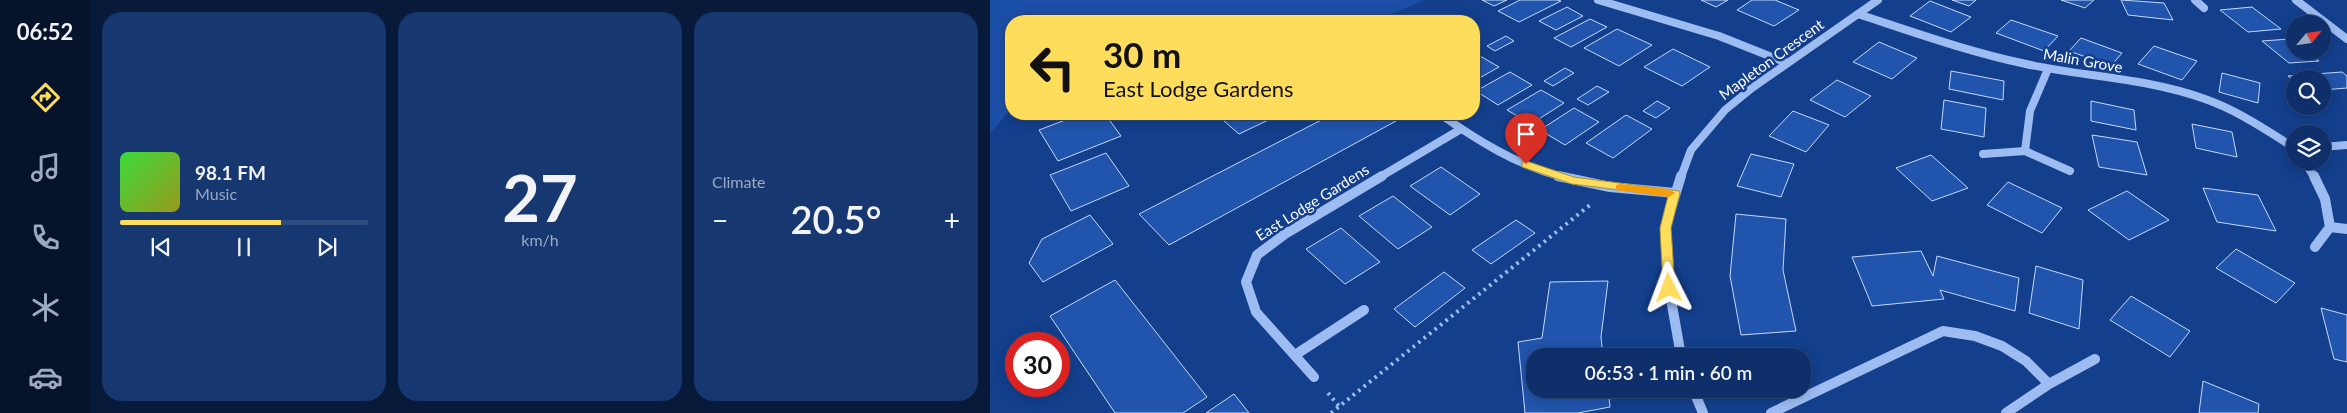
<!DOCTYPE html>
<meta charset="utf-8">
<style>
body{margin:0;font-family:Lato,sans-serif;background:#173770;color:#f1f3f6;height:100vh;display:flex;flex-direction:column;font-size:19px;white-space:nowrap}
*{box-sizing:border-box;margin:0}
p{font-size:16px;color:#9ba9c1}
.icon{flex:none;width:28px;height:28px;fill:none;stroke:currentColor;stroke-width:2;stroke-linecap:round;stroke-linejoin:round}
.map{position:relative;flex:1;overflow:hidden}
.side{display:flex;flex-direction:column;gap:12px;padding:12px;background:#081a3a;width:900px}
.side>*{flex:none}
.hud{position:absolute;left:15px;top:15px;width:475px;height:105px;border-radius:20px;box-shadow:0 2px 12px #0003,0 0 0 1px #2e4a7e;background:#ffdd5c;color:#111;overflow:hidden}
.needle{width:32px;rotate:61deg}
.controls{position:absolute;left:1296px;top:15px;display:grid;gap:10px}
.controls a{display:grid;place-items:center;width:45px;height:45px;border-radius:50%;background:#0e2f6a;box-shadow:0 2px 12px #0003,0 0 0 1px #2e4a7e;font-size:25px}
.speed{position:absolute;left:15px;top:332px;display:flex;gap:10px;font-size:25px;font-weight:700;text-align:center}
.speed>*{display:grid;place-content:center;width:65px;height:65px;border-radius:50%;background:#0e2f6a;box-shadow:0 2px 12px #0003,0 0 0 1px #2e4a7e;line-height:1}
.speed .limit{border:8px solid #d22;background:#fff;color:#111}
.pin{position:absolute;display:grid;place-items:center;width:42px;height:42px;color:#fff;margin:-51px -21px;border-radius:50% 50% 50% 0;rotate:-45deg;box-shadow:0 0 5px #0007}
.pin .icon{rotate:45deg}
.me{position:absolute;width:55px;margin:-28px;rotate:357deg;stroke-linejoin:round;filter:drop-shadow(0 0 4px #0008)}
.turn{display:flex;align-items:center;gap:18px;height:105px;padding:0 15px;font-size:22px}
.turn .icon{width:65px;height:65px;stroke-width:2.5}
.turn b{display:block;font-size:35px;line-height:42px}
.big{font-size:38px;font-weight:600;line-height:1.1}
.side .tile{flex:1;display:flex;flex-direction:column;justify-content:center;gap:8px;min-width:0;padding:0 18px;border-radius:20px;background:#173770}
.side .dial{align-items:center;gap:0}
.dial b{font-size:65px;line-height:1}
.song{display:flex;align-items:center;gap:15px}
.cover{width:60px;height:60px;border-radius:8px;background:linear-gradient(135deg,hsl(120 70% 55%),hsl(60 70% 35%))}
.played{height:5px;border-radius:2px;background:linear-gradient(90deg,#ffdd5c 65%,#2e4a7e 65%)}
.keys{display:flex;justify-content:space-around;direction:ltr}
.heat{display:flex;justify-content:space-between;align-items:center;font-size:28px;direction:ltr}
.side .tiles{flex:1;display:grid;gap:12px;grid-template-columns:repeat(3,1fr)}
.trip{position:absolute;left:536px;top:348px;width:285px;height:50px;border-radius:20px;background:#0e2f6a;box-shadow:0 2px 12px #0003,0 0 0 1px #2e4a7e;font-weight:600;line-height:50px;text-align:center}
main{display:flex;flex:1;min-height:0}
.dock{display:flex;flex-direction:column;width:90px;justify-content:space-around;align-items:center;background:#06132a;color:#9ba9c1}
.dock .icon{width:35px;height:35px}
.dock .selected{color:#ffdd5c}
.dock b{font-size:22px;color:#f1f3f6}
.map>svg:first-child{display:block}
.green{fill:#1b4fa7}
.building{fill:#2154ac;stroke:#c3d9fc}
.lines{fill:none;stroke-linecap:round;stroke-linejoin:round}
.path{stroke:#9dbcf1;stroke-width:4;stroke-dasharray:2.5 4.5;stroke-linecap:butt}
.minor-far1{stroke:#9dbcf1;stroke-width:8}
.minor{stroke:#9dbcf1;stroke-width:10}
.route{fill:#ffdd5c;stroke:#a6903c}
.slow{fill:#f59e0b}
.labels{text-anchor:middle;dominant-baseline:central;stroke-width:5;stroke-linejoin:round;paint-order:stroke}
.street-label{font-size:15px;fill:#fff;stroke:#133f8d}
</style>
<main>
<nav class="dock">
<b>06:52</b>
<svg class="icon selected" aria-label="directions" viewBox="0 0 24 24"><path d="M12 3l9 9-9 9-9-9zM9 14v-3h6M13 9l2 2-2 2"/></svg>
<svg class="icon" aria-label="music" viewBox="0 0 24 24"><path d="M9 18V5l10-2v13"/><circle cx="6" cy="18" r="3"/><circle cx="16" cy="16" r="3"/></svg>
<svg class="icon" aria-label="phone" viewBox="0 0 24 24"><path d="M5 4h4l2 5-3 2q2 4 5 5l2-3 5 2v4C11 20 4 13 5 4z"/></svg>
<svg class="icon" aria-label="climate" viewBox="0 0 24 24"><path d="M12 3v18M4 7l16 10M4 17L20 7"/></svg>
<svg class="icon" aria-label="car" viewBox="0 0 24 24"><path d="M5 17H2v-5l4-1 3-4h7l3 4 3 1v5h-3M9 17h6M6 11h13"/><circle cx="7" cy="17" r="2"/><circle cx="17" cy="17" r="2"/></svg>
</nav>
<section class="side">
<div class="tiles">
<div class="tile">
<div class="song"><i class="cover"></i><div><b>98.1 FM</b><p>Music</p></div></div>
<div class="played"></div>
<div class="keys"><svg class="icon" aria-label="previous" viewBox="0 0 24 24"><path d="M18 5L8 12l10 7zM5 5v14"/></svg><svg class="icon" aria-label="pause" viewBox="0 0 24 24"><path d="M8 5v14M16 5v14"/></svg><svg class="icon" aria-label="next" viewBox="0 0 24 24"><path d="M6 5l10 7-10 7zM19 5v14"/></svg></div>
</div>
<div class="tile dial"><b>27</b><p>km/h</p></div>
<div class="tile"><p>Climate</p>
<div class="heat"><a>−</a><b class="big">20.5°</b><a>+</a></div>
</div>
</div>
</section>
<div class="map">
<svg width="1357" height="413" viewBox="0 0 1357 413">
<rect width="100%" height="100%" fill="#133f8d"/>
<!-- green -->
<polygon class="green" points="0,0 434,0 386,21 21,21 21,109 0,133"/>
<!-- building -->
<g class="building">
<polygon points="492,0 517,0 504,6"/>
<polygon points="530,0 567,0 571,1 529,22 508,11"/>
<polygon points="711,0 738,0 726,7"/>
<polygon points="762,0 785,0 809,10 784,26 747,10"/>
<polygon points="962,0 986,0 979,6"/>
<polygon points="1071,0 1104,0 1095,8"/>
<polygon points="1131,0 1174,3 1183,20 1138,15"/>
<polygon points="940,1 981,17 961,32 920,16"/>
<polygon points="577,7 593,16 566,30 549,21"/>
<polygon points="1262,7 1291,29 1258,32 1230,10"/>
<polygon points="600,19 617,27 581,47 564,38"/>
<polygon points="1021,20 1068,36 1054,51 1006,33"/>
<polygon points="627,29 662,45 629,66 594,48"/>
<polygon points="516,36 524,41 505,51 497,46"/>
<polygon points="1091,38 1132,53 1121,66 1079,51"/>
<polygon points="1300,39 1305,43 1305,51 1316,51 1329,61 1299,63 1272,41"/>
<polygon points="889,42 927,58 902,79 863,62"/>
<polygon points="1164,46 1207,61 1192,80 1148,64"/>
<polygon points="683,49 720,67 692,86 654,67"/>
<polygon points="490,56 509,67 484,81 484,59"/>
<polygon points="575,68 584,73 563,86 554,81"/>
<polygon points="961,71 1014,81 1013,100 959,89"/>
<polygon points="520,72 542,85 508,105 486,91"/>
<polygon points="1352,72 1357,76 1357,88 1332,90 1332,79 1305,79 1305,82 1298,76"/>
<polygon points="1232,73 1270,83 1268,103 1229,92"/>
<polygon points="847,80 881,96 855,117 820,100"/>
<polygon points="607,86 619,92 598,105 587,99"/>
<polygon points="551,90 574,103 541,124 517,110"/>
<polygon points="954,100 996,108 994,137 951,129"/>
<polygon points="667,101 680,108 666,118 653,111"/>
<polygon points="1101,101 1144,110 1146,130 1101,121"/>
<polygon points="584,108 609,122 575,145 550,130"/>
<polygon points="803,111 839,125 816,152 779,136"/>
<polygon points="91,114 115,114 131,136 68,161 49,130"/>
<polygon points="226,114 291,114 249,134"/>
<polygon points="343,114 396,114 406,121 179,245 149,214"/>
<polygon points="636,115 662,129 623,158 596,143"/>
<polygon points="1202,124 1242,132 1247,157 1206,148"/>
<polygon points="1102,135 1147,142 1157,175 1109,167"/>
<polygon points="116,153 139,186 81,211 60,175"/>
<polygon points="761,154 804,164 791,197 747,186"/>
<polygon points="941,155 978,188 942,201 906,168"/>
<polygon points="451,167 490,194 460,215 420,186"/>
<polygon points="1018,182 1072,208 1052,233 997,205"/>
<polygon points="1213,188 1268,195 1286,231 1227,222"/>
<polygon points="1137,191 1179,220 1139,240 1098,210"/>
<polygon points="403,196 442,227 408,249 369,216"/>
<polygon points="746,214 796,219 793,270 806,331 751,335 740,276"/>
<polygon points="100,215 123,244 53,282 39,263 52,239"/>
<polygon points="526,220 545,233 501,264 482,250"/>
<polygon points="351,228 390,262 355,284 316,249"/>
<polygon points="1246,249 1305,283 1286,303 1226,268"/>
<polygon points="931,251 943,276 947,256 1029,278 1025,311 950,290 954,299 882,306 862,257"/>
<polygon points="1046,266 1093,280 1089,329 1039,313"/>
<polygon points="454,272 475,288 425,327 404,309"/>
<polygon points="125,280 217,397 193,413 125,413 60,316"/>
<polygon points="618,281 611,337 613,356 545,356 545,389 618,389 620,407 588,413 535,413 528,342 552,338 560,282"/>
<polygon points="1141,296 1200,331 1180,357 1120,320"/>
<polygon points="1331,308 1357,315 1357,362 1344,359"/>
<polygon points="1213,381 1269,404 1268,413 1209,413"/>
<polygon points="244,394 259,413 216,413"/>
</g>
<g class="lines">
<!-- path -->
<g class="path">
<polyline points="338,393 349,406"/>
<polyline points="341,413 600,205"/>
</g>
<!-- minor-far1 -->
<g class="minor-far1">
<polyline points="608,0 729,36 797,63"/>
<polyline points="1205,0 1214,8"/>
<polyline points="1306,0 1357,39"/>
<path d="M868,14C923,32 979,52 1036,64C1095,77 1158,78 1215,99C1247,110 1276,130 1305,148"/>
<path d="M450,114C488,141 527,165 572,177"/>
<polyline points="1332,147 1357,145"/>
<polyline points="1035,151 1040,111 1058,69"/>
<polyline points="993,154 1035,151 1080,171"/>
<polyline points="1314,161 1324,177"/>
<polyline points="390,177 471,129"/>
<polyline points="691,177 701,150 735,110 762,88 888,0"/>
</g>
<!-- minor -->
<g class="minor">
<polyline points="568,176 620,187 685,193"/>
<polyline points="1324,176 1335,199 1340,227 1325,247"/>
<polyline points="1340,227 1357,229"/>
<polyline points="305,355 374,310"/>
<polyline points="691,356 679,288 675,228 691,176"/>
<polyline points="324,377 266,312 256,282 267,255 295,234 392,176"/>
<polyline points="703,389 713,413"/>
<polyline points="781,413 953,331 985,336 1012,346 1036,361 1059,384"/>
<polyline points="1016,413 1059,384 1105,359"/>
</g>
</g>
<!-- route -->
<polygon class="route" points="536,161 584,177 689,191 690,193 681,228 685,288 683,292 679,293 673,288 670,228 678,196 582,184 532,167 532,162"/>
<!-- slow -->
<polygon class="slow" points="630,184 679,189 685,193 679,197 626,190 626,185"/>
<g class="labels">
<!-- street labels -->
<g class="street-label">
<text transform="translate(781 59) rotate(-36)">Mapleton Crescent</text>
<text transform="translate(1093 60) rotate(10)">Malin Grove</text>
<text transform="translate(322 202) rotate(-32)">East Lodge Gardens</text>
</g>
</g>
</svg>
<div class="controls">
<a><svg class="needle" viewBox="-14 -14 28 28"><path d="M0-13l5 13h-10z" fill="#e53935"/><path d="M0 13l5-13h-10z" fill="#9ba9c1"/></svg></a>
<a><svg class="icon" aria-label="search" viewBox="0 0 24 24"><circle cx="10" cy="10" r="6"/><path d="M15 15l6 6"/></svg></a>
<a><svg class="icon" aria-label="layers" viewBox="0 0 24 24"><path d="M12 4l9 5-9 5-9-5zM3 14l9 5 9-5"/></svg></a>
</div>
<div class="speed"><div class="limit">30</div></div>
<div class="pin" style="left:536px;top:164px;background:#d93025"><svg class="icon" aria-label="arrive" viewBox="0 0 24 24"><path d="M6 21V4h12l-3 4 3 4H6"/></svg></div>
<svg class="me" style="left:679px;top:288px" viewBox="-20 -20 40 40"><path d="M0-17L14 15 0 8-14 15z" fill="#ffdd5c" stroke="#fff" stroke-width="4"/></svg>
<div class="trip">06:53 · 1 min · 60 m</div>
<div class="hud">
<div class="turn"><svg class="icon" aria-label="left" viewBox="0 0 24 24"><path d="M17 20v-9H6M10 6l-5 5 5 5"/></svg><div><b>30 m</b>East Lodge Gardens</div></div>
</div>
</div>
</main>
